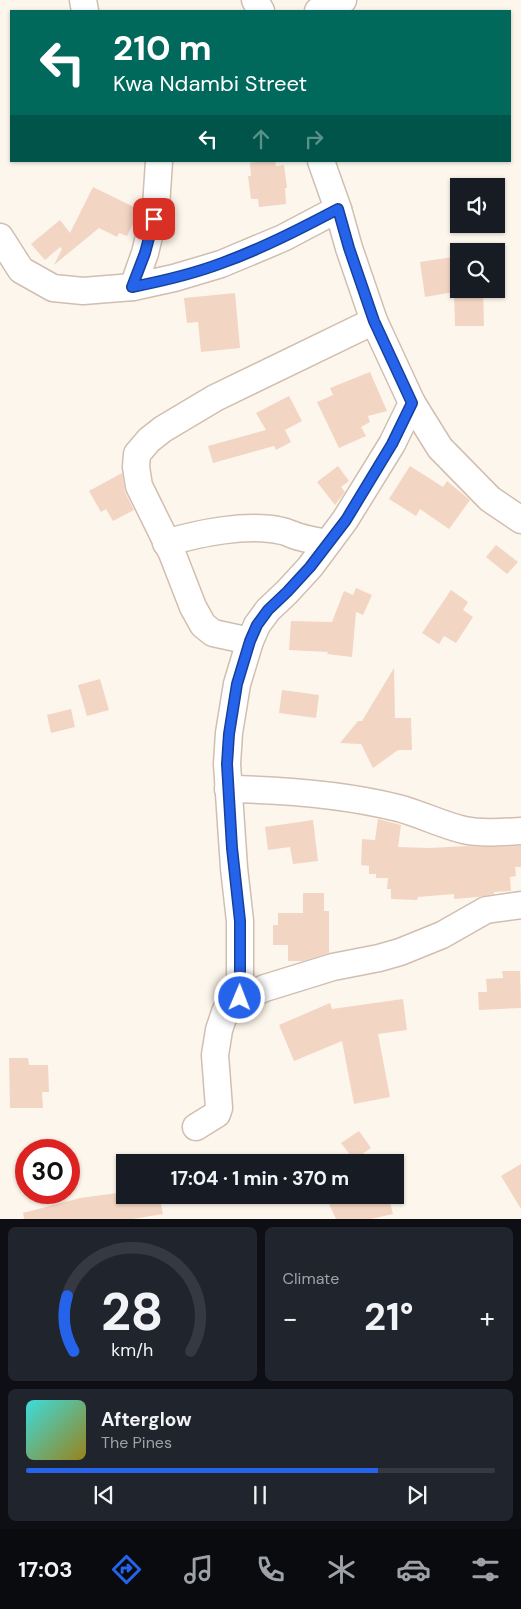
<!DOCTYPE html>
<meta charset="utf-8">
<style>
body{margin:0;font-family:"DM Sans",sans-serif;background:#20242c;color:#f1f3f6;height:100vh;display:flex;flex-direction:column;font-size:19px;white-space:nowrap}
*{box-sizing:border-box;margin:0}
p{font-size:16px;color:#9ea1a6}
.icon{flex:none;width:28px;height:28px;fill:none;stroke:currentColor;stroke-width:2;stroke-linecap:round;stroke-linejoin:round}
.map{position:relative;height:1219px;overflow:hidden}
.details{display:flex;flex-direction:column;gap:8px;padding:8px;background:#0d0f14;flex:1}
.details>*{flex:none}
.hud{position:absolute;left:10px;top:10px;width:501px;height:152px;border-radius:0px;box-shadow:0 1px 4px #0004;background:#00695c;color:#fff;overflow:hidden}
.fabs{position:absolute;left:450px;top:178px;display:grid;gap:10px}
.fabs a{display:grid;place-items:center;width:55px;height:55px;border-radius:0px;background:#171b24;box-shadow:0 1px 4px #0004;font-size:25px}
.speed{position:absolute;left:15px;top:1139px;display:flex;gap:10px;font-size:25px;font-weight:700;text-align:center}
.speed>*{display:grid;place-content:center;width:65px;height:65px;border-radius:50%;background:#171b24;box-shadow:0 1px 4px #0004;line-height:1}
.speed .limit{border:8px solid #d22;background:#fff;color:#111}
.pin{position:absolute;display:grid;place-items:center;width:42px;height:42px;color:#fff;margin:-21px;border-radius:10px;box-shadow:0 2px 8px #0006}
.me{position:absolute;width:55px;margin:-28px;rotate:1deg;stroke-linejoin:round;filter:drop-shadow(0 0 4px #0008)}
.turn{display:flex;align-items:center;gap:18px;height:105px;padding:0 20px;font-size:22px}
.turn .icon{width:65px;height:65px;stroke-width:2.5}
.turn b{display:block;font-size:35px;line-height:42px}
.lanes{display:flex;align-items:center;height:48px;padding:0 20px;background:#0003;justify-content:center;gap:25px;direction:ltr}
.lanes .off{opacity:.35}
.big{font-size:38px;font-weight:700;line-height:1.1}
.details .tile{flex:1;display:flex;flex-direction:column;justify-content:center;gap:8px;min-width:0;padding:0 18px;border-radius:8px;background:#20242c}
.details .dial{align-items:center;gap:0}
.dial svg{height:130px;overflow:visible;fill:none;stroke:#363941;stroke-width:7;stroke-linecap:round;text-anchor:middle}
.dial text{fill:#f1f3f6;stroke:none}
.song{display:flex;align-items:center;gap:15px}
.cover{width:60px;height:60px;border-radius:8px;background:linear-gradient(135deg,hsl(180 70% 55%),hsl(50 70% 35%))}
.played{height:5px;border-radius:2px;background:linear-gradient(90deg,#2563eb 75%,#363941 75%)}
.keys{display:flex;justify-content:space-around;direction:ltr}
.heat{display:flex;justify-content:space-between;align-items:center;font-size:28px;direction:ltr}
.details .tiles{flex:1;display:grid;gap:8px;grid-template-columns:1fr 1fr}
.tile:last-child{grid-column:span 2}
.trip{position:absolute;left:116px;top:1154px;width:288px;height:50px;border-radius:0px;background:#171b24;box-shadow:0 1px 4px #0004;font-weight:700;line-height:50px;text-align:center}
.dock{display:flex;height:80px;justify-content:space-around;align-items:center;background:#090b0e;color:#9ea1a6}
.dock .icon{width:35px;height:35px}
.dock .active{color:#2563eb}
.dock b{font-size:22px;color:#f1f3f6}
.map>svg:first-child{display:block}
.building{fill:#f3d5c3}
.lines{fill:none;stroke-linecap:round;stroke-linejoin:round}
.minor-casing{stroke:#d1beb0;stroke-width:29}
.minor{stroke:#fff;stroke-width:26}
.route-casing{stroke:#184099;stroke-width:12}
.route{stroke:#2563eb;stroke-width:9}
</style>
<div class="map">
<svg width="521" height="1219" viewBox="0 0 521 1219">
<rect width="100%" height="100%" fill="#fdf6ec"/>
<!-- building -->
<g class="building">
<polygon points="261,161 275,161 276,166 284,165 287,188 285,188 286,204 259,207 258,199 251,199 248,176 251,176 250,163"/>
<polygon points="93,187 140,210 127,236 119,233 117,237 99,228 54,265 62,249 60,247 45,260 31,244 60,220 70,233"/>
<polygon points="459,256 459,289 483,289 484,326 455,326 454,292 425,297 420,262"/>
<polygon points="235,293 240,348 201,352 198,322 187,323 184,298"/>
<polygon points="370,372 387,411 368,416 370,422 361,427 366,436 339,448 317,402 333,395 330,388"/>
<polygon points="289,396 302,421 285,430 291,442 276,450 274,446 213,463 208,446 266,430 256,413"/>
<polygon points="338,466 349,481 341,487 345,492 335,505 317,482"/>
<polygon points="410,466 443,487 447,481 470,500 449,529 420,509 416,516 389,499"/>
<polygon points="122,473 125,492 134,510 113,521 106,509 101,512 89,491"/>
<polygon points="496,545 518,562 507,574 486,557"/>
<polygon points="356,588 372,595 363,615 356,612 352,657 327,654 328,652 289,650 291,621 332,622 344,591 353,595"/>
<polygon points="451,590 468,602 463,610 473,617 456,643 444,636 439,644 422,633"/>
<polygon points="394,668 395,718 411,718 412,750 398,750 373,768 361,744 340,743 358,721 362,721"/>
<polygon points="100,679 109,710 87,716 78,685"/>
<polygon points="282,690 319,695 316,718 279,713"/>
<polygon points="71,709 75,727 51,733 47,715"/>
<polygon points="378,819 401,825 398,847 429,848 467,846 485,847 521,846 521,867 515,867 516,876 510,877 511,891 494,892 494,894 478,897 454,899 454,894 418,897 417,900 391,899 391,889 387,889 388,878 376,878 376,874 369,874 369,866 361,865 362,839 375,840"/>
<polygon points="313,820 318,861 293,864 290,847 268,850 265,827"/>
<polygon points="303,893 324,893 324,911 329,911 329,953 303,961 288,961 288,945 273,945 273,925 278,925 278,913 303,913"/>
<polygon points="502,971 520,971 521,1008 479,1010 478,992 487,992 486,979 503,978"/>
<polygon points="403,999 407,1030 378,1034 390,1097 354,1104 342,1041 294,1061 279,1025 330,1003 332,1009"/>
<polygon points="9,1058 28,1058 29,1065 48,1065 49,1092 42,1092 43,1108 10,1108"/>
<polygon points="359,1131 371,1148 354,1160 341,1143"/>
<polygon points="521,1164 521,1209 501,1176"/>
<polygon points="125,1192 125,1195 159,1195 163,1214 133,1219 24,1219 23,1213 80,1198"/>
<polygon points="325,1195 349,1195 352,1199 371,1195 388,1195 393,1214 371,1219 336,1219"/>
</g>
<g class="lines">
<!-- minor casing -->
<g class="minor-casing">
<g id="minor">
<polyline points="83,0 85,11"/>
<polyline points="255,0 261,11"/>
<polyline points="318,11 333,7 343,0"/>
<polyline points="321,161 338,209 349,248 374,321 412,403 440,448 490,499 521,520"/>
<polyline points="0,237 21,270 53,288 83,291 133,287 174,278 221,264 283,238 338,209"/>
<polyline points="133,287 145,253 156,207 159,161"/>
<path d="M166,543C199,533 248,523 282,531C288,532 294,536 300,537C309,540 318,541 327,543"/>
<polyline points="250,641 213,633 203,625 193,607 172,553 139,486 136,467 137,454 149,440 163,429 215,398 374,321"/>
<path d="M228,789C286,790 342,794 398,808C421,814 442,825 464,830C482,834 502,832 521,831"/>
<polyline points="240,998 240,921 234,868 227,764 229,733 237,684 250,641 257,625 268,610 287,592 310,567 345,520 392,444 412,403"/>
<polyline points="196,1127 217,1114 219,1108 215,1055 219,1030 225,1012 230,1003 265,988 333,967 379,958 400,952 442,935 486,910 521,905"/>
</g>
</g>
<!-- minor -->
<use href="#minor" class="minor"/>
</g>
<g class="lines">
<!-- route casing -->
<g class="route-casing">
<path id="route" d="M154,219L145,253L132,287C163,281 193,274 222,263C263,248 300,229 338,209L349,248L374,321L412,403L392,444L346,520L310,567L287,592L268,610L257,625L250,641L237,684L229,734L227,764L232,848L240,921V998"/>
</g>
<!-- route -->
<use href="#route" class="route"/>
</g>
</svg>
<div class="fabs">
<a><svg class="icon" aria-label="sound" viewBox="0 0 24 24"><path d="M4 9h4l5-4v14l-5-4H4zM17 9q2 3 0 6"/></svg></a>
<a><svg class="icon" aria-label="search" viewBox="0 0 24 24"><circle cx="10" cy="10" r="6"/><path d="M15 15l6 6"/></svg></a>
</div>
<div class="speed"><div class="limit">30</div></div>
<div class="pin" style="left:154px;top:219px;background:#d93025"><svg class="icon" aria-label="arrive" viewBox="0 0 24 24"><path d="M6 21V4h12l-3 4 3 4H6"/></svg></div>
<svg class="me" style="left:240px;top:998px" viewBox="-20 -20 40 40"><circle r="17" fill="#2563eb" stroke="#fff" stroke-width="3"/><path d="M0-11L8 9 0 5-8 9z" fill="#fff"/></svg>
<div class="trip">17:04 · 1 min · 370 m</div>
<div class="hud">
<div class="turn"><svg class="icon" aria-label="left" viewBox="0 0 24 24"><path d="M17 20v-9H6M10 6l-5 5 5 5"/></svg><div><b>210 m</b>Kwa Ndambi Street</div></div>
<div class="lanes"><svg class="icon" aria-label="left" viewBox="0 0 24 24"><path d="M17 20v-9H6M10 6l-5 5 5 5"/></svg><svg class="icon off" aria-label="ahead" viewBox="0 0 24 24"><path d="M12 20V5M6 11l6-6 6 6"/></svg><svg class="icon off" aria-label="right" viewBox="0 0 24 24"><path d="M7 20v-9h11M14 6l5 5-5 5"/></svg></div>
</div>
</div>
<section class="details">
<div class="tiles">
<div class="tile dial"><svg viewBox="0 0 100 80">
<path d="M14 69A42 42 0 1 1 86 69"/>
<path d="M14 69A42 42 0 0 1 10 35" stroke="#2563eb"/>
<text x="50" y="56" font-size="32" font-weight="700">28</text>
<text x="50" y="72" font-size="11">km/h</text>
</svg></div>
<div class="tile"><p>Climate</p>
<div class="heat"><a>−</a><b class="big">21°</b><a>+</a></div>
</div>
<div class="tile">
<div class="song"><i class="cover"></i><div><b>Afterglow</b><p>The Pines</p></div></div>
<div class="played"></div>
<div class="keys"><svg class="icon" aria-label="previous" viewBox="0 0 24 24"><path d="M18 5L8 12l10 7zM5 5v14"/></svg><svg class="icon" aria-label="pause" viewBox="0 0 24 24"><path d="M8 5v14M16 5v14"/></svg><svg class="icon" aria-label="next" viewBox="0 0 24 24"><path d="M6 5l10 7-10 7zM19 5v14"/></svg></div>
</div>
</div>
</section>
<nav class="dock">
<b>17:03</b>
<svg class="icon active" aria-label="directions" viewBox="0 0 24 24"><path d="M12 3l9 9-9 9-9-9zM9 14v-3h6M13 9l2 2-2 2"/></svg>
<svg class="icon" aria-label="music" viewBox="0 0 24 24"><path d="M9 18V5l10-2v13"/><circle cx="6" cy="18" r="3"/><circle cx="16" cy="16" r="3"/></svg>
<svg class="icon" aria-label="phone" viewBox="0 0 24 24"><path d="M5 4h4l2 5-3 2q2 4 5 5l2-3 5 2v4C11 20 4 13 5 4z"/></svg>
<svg class="icon" aria-label="climate" viewBox="0 0 24 24"><path d="M12 3v18M4 7l16 10M4 17L20 7"/></svg>
<svg class="icon" aria-label="car" viewBox="0 0 24 24"><path d="M5 17H2v-5l4-1 3-4h7l3 4 3 1v5h-3M9 17h6M6 11h13"/><circle cx="7" cy="17" r="2"/><circle cx="17" cy="17" r="2"/></svg>
<svg class="icon" aria-label="filters" viewBox="0 0 24 24"><path d="M4 7h16M4 17h16"/><circle cx="9" cy="7" r="2"/><circle cx="15" cy="17" r="2"/></svg>
</nav>
